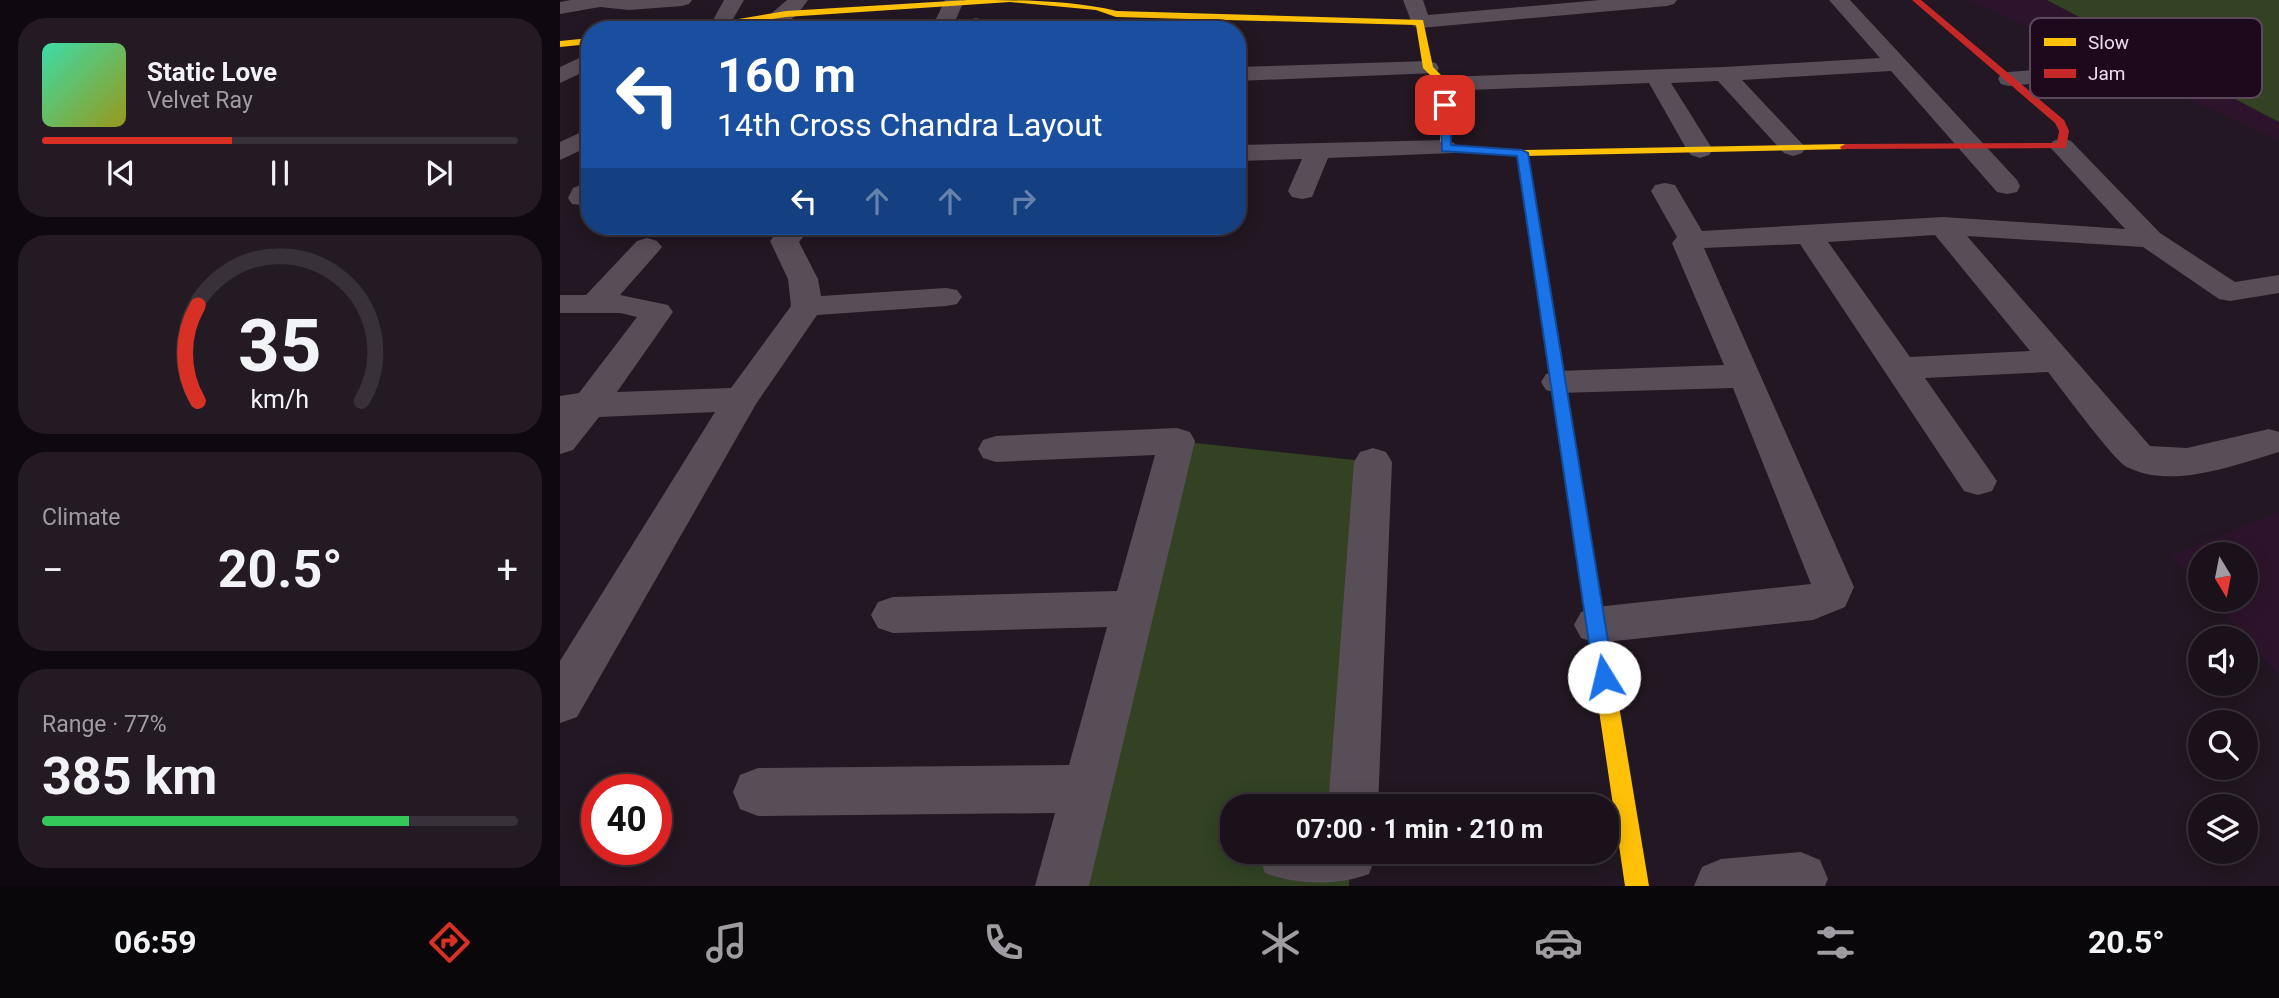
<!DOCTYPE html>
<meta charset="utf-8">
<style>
body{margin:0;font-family:Roboto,sans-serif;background:#231a23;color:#f1f3f6;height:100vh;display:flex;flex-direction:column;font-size:26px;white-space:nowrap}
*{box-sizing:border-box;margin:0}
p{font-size:23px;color:#9f9da2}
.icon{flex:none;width:38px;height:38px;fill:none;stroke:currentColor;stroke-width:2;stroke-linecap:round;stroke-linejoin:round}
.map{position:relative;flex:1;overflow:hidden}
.side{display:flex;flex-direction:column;gap:18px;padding:18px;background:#0e090e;width:560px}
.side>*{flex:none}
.top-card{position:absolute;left:21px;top:21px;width:665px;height:214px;border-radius:28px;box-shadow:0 4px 18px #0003,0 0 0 2px #383139;background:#1a4fa0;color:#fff;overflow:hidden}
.needle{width:46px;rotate:170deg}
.tools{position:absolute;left:1628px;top:542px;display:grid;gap:14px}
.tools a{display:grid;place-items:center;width:70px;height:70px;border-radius:50%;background:#1a111a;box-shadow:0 4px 18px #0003,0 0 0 2px #383139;font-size:35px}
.speed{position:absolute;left:21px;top:774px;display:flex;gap:14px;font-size:35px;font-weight:700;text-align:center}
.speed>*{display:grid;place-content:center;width:91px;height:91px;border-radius:50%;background:#1a111a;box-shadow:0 4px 18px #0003,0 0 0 2px #383139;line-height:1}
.speed .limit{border:10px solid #d22;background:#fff;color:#111}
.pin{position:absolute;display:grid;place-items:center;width:60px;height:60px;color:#fff;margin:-30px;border-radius:14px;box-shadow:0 4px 10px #0006}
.me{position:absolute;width:77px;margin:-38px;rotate:351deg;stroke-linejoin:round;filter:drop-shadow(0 0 5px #0008)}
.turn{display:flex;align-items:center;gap:24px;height:147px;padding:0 21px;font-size:32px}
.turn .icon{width:91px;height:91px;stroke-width:2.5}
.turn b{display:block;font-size:49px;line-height:60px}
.lanes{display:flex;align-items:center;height:66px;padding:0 21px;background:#0003;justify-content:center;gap:35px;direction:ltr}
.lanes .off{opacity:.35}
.big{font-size:52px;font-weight:700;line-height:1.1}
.side .widget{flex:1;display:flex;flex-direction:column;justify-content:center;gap:10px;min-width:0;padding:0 24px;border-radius:28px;background:#231a23}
.side .dial{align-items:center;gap:0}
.dial svg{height:182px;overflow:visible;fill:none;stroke:#383139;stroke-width:7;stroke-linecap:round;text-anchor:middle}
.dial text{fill:#f1f3f6;stroke:none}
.song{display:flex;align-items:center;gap:21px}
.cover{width:84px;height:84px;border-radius:10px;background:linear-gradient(135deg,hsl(160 70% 55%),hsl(60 70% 35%))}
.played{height:7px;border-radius:4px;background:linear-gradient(90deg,#d93025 40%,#383139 40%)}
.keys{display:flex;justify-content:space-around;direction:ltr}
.heat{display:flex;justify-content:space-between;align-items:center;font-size:38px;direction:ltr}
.charge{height:10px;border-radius:5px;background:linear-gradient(90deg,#34c759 77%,#383139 0)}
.trip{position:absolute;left:660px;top:794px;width:399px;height:70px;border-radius:28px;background:#1a111a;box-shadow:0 4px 18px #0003,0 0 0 2px #383139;font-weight:700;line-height:70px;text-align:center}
.tabs{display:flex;height:112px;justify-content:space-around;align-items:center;background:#0a070a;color:#9f9da2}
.tabs .icon{width:49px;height:49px}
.tabs .selected{color:#d93025}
.tabs b{font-size:32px;color:#f1f3f6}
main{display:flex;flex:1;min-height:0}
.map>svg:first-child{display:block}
.built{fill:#2d142c}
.green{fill:#324223}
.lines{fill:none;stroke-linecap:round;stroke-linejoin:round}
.street{fill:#584e58;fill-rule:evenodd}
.slow{fill:#ffc107;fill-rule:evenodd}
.jam{fill:#c62828;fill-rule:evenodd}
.route{fill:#1a73e8;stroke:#114b97;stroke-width:2}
.key{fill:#1d081c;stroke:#5c485a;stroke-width:2}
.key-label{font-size:19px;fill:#eedeec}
</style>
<main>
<section class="side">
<div class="widget">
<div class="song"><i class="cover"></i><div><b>Static Love</b><p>Velvet Ray</p></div></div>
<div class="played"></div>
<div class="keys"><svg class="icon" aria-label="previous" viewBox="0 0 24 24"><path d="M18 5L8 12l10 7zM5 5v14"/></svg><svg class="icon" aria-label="pause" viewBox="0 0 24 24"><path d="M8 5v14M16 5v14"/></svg><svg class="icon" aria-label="next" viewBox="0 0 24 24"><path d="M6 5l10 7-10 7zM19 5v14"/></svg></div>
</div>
<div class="widget dial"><svg viewBox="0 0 100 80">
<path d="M14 69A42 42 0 1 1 86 69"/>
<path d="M14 69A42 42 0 0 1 14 27" stroke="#d93025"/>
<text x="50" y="56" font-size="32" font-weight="700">35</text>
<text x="50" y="72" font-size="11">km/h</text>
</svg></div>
<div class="widget"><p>Climate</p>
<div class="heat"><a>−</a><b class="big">20.5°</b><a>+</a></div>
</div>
<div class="widget"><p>Range · 77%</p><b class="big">385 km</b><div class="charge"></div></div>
</section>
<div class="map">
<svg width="1719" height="886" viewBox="0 0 1719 886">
<rect width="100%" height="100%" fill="#221722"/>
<!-- built -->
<g class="built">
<polygon points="1408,0 1719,0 1719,140"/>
<polygon points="1719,512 1719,675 1652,600 1685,600 1685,555 1640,555 1640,587 1611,556"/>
</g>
<!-- green -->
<g class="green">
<polygon points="1487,0 1719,0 1719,122"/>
<polygon points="617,441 813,462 793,807 672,807 672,852 790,852 789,886 502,886"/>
</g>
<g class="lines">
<!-- street -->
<g class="street">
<polygon points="11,0 132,0 129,4 122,6 69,10 40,7 0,14 0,2"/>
<polygon points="164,0 184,0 169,26 155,26 152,22"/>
<path d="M227,0H248C231,24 221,30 192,30Z"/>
<polygon points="385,0 401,0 403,3 396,19 388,30 366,30 377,17"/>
<polygon points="843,0 863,0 868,15 1040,0 1117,0 1114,4 1107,6 860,28 853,26"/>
<polygon points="1269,0 1290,0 1457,180 1460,186 1457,192 1447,194 1437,192 1331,71 1182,80 1246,148 1242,153 1233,156 1224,153 1158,81 1111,83 1153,150 1149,155 1140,158 1131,155 1127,150 1089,83 885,91 877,89 874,84 877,79 885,77 1164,67 1320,58"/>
<polygon points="416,18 423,20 426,24 422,30 401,30 409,20"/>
<polygon points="30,53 30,69 0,83 0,67"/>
<polygon points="868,61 876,63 879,68 876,73 677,81 677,67"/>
<polygon points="1544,64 1552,66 1555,71 1552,76 1449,86 1441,84 1438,79 1441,74 1449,72"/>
<polygon points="30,128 30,146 0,160 0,142"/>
<path d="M1502,138L1511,141L1600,233L1675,282L1719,275V293L1670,301L1659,299L1583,247L1407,236L1590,446L1627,448L1709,429L1719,432V452C1674,465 1612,490 1567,467C1554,461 1501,388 1488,372L1365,378L1437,481L1432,491L1418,495L1404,491L1240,244L1144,248L1294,587L1285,607L1253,620L1036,643L1021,638L1014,625L1021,612L1036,607L1251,584L1173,388L998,393L986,390L981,382L986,374L998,371L1164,365L1112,243L1117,237L1091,191L1095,185L1105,183L1115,185L1142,231L1383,217L1565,229L1489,146L1493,141ZM1375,235L1470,351L1350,357L1268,242Z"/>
<polygon points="885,140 894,143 898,148 894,153 768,158 752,197 742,199 732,197 728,191 742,159 677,161 677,145"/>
<polygon points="30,181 30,206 12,204 8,198 13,188"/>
<polygon points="222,226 252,226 239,242 258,279 261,296 386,288 397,290 402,297 397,304 386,306 257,315 196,404 17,717 0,723 0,661 155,412 39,417 13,450 0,454 0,396 19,393 77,317 60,313 0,313 0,295 26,295 77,241 87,238 97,241 102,247 97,253 60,295 108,305 113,312 57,392 171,388 231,306 228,279 210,241"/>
<polygon points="617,428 630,432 635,441 529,886 475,886 495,813 198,816 180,809 173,792 180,775 198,768 509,765 547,627 333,633 318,628 311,615 318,602 333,597 557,591 595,455 436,462 423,458 418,449 423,440 436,436"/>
<polygon points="813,448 826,452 832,462 818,807 768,807 794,462 800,452"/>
<path d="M698,852H815L816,855L809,874C778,886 736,885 705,873Z"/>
<polygon points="1241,852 1260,860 1268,879 1265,886 1134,886 1142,867 1161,859"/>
</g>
<!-- slow -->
<g class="slow">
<path d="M408,0C457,0 509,0 557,11L863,20L873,67L890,84V142L885,145L880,142V85L863,68L856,25L556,17L536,10L450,2L226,17L136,30H112L226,11Z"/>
<polygon points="30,38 30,44 0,47 0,41"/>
<polygon points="1285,144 1290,147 1289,149 962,156 957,153 962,150"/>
<polygon points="1007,435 1015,441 1089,886 1065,886 999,441"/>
</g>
<!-- jam -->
<g class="jam">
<polygon points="1352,0 1361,0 1504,120 1509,131 1506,148 1281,149 1280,147 1285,144 1497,143 1499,131 1495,123"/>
<polygon points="885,139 889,140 890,145 962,150 967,153 1015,441 1013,445 1001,445 999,441 957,156 881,150 880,142"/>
</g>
</g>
<!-- route -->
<polygon class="route" points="885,102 890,105 891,145 962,150 968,153 1054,677 1051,683 1044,686 1037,683 1034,677 957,156 882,151 880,105"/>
<!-- legend -->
<rect x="1470" y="18" width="232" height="80" rx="10" class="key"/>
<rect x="1484" y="38" width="32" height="8" fill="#ffc107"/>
<rect x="1484" y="69" width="32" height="9" fill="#c62828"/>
<g class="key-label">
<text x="1528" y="49">Slow</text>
<text x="1528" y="80">Jam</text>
</g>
</svg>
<div class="tools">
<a><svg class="needle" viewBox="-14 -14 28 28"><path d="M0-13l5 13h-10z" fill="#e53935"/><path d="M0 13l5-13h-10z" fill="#9f9da2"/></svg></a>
<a><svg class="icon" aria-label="sound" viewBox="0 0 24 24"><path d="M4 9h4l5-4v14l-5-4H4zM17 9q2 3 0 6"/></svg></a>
<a><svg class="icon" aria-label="search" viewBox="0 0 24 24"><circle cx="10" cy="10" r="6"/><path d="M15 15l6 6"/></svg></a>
<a><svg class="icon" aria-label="layers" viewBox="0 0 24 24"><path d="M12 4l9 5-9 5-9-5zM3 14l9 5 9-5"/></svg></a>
</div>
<div class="speed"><div class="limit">40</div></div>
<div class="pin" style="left:885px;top:105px;background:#d93025"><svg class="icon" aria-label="arrive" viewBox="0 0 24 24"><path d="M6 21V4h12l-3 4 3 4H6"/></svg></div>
<svg class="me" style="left:1044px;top:677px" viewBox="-20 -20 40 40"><circle r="19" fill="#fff"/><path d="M0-13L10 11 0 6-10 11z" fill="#1a73e8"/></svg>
<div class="trip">07:00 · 1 min · 210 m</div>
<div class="top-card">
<div class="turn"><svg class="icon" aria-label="left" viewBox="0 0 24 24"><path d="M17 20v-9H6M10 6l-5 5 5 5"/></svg><div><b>160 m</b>14th Cross Chandra Layout</div></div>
<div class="lanes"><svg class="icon" aria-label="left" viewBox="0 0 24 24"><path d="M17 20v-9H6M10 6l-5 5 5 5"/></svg><svg class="icon off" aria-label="ahead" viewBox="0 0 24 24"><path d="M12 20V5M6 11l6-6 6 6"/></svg><svg class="icon off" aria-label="ahead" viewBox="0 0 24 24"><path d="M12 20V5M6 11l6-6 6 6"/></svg><svg class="icon off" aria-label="right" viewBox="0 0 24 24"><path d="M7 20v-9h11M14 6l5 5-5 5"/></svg></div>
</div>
</div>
</main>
<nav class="tabs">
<b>06:59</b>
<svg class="icon selected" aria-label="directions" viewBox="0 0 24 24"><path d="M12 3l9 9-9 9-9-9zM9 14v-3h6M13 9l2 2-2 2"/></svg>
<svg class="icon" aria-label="music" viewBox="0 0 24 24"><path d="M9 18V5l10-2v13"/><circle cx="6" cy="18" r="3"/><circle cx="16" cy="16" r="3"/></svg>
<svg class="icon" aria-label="phone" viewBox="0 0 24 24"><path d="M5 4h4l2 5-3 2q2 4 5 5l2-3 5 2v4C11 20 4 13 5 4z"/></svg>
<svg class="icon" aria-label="climate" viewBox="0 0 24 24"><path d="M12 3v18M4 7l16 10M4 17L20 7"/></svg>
<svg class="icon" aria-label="car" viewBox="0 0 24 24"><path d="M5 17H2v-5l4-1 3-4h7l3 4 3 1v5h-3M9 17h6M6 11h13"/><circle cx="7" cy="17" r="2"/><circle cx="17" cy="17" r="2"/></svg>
<svg class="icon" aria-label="filters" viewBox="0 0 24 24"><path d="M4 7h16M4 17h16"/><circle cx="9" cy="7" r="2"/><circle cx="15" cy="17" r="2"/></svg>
<b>20.5°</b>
</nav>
